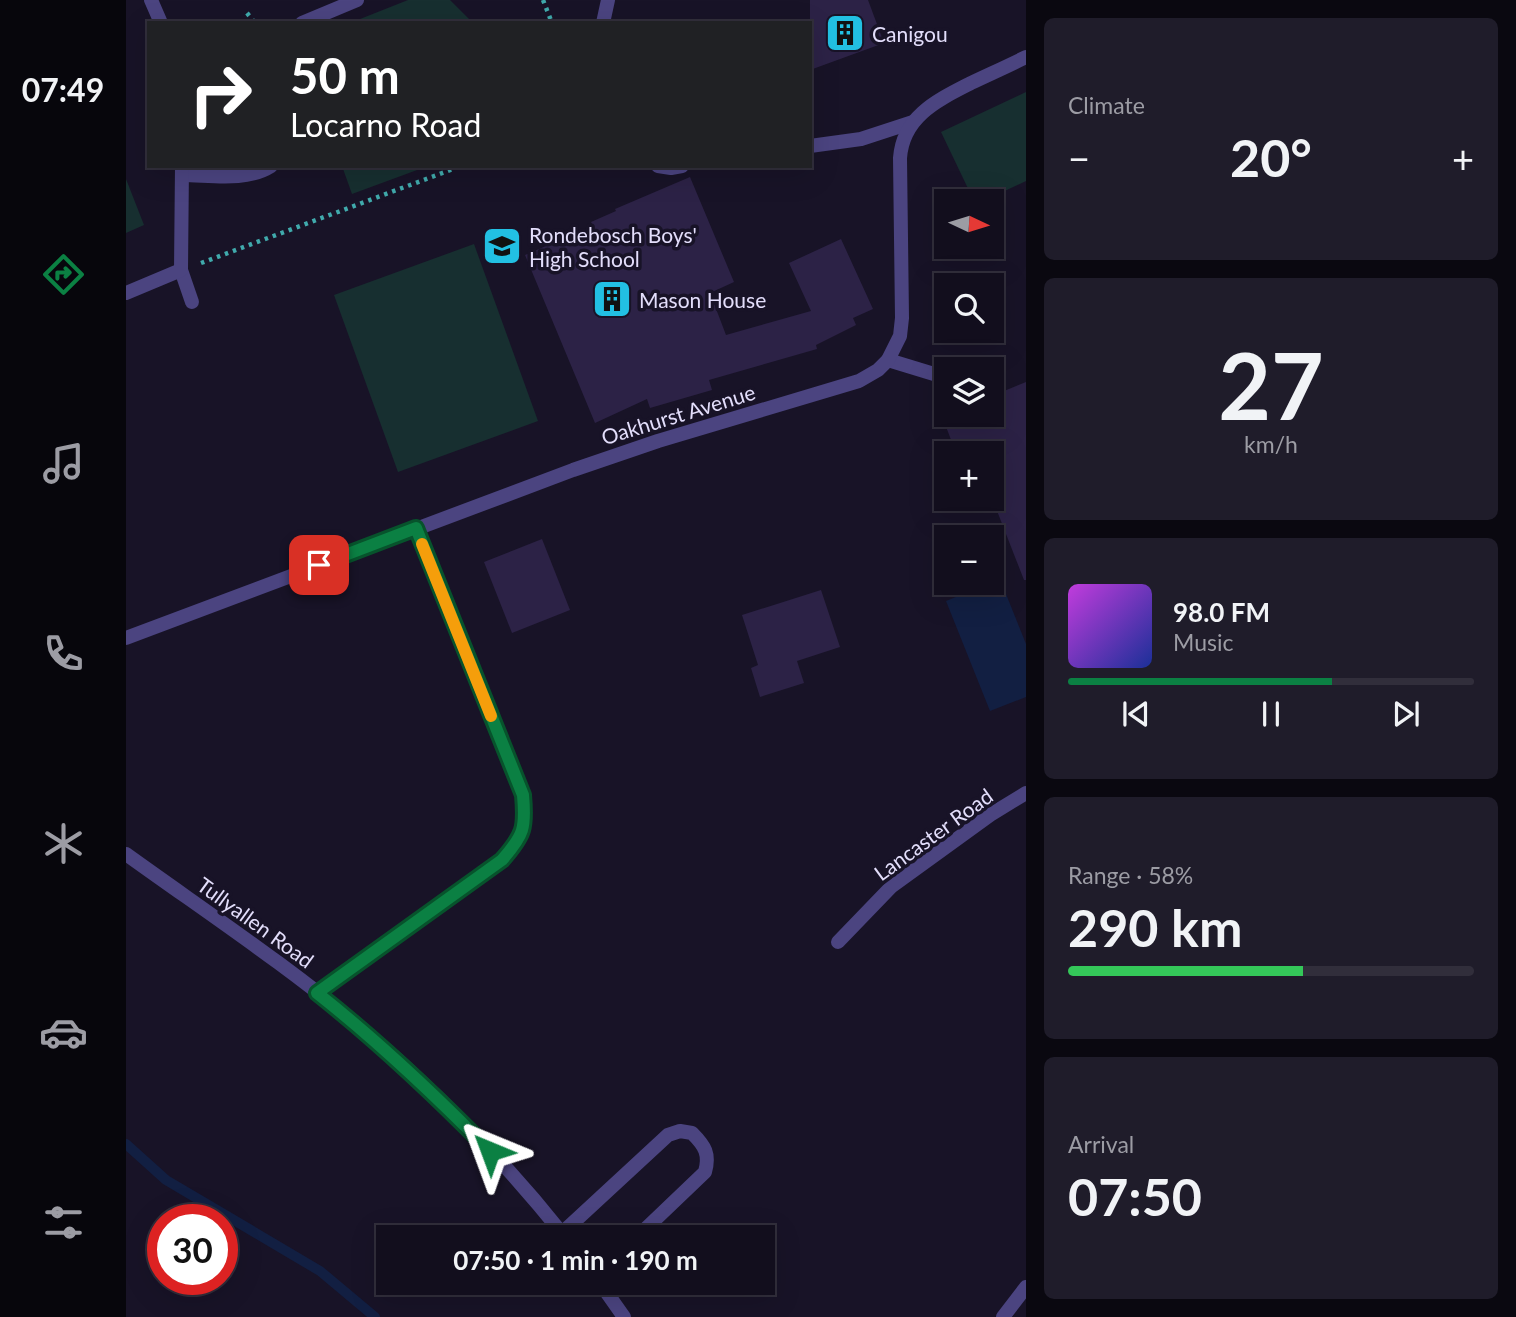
<!DOCTYPE html>
<meta charset="utf-8">
<style>
body{margin:0;font-family:Lato,sans-serif;background:#1f1c2a;color:#f1f3f6;height:100vh;display:flex;flex-direction:column;font-size:26px;white-space:nowrap}
*{box-sizing:border-box;margin:0}
p{font-size:23px;color:#9c9ca4}
.icon{flex:none;width:38px;height:38px;fill:none;stroke:currentColor;stroke-width:2;stroke-linecap:round;stroke-linejoin:round}
.map{position:relative;flex:1;overflow:hidden}
.sheet{display:flex;flex-direction:column;gap:18px;padding:18px;background:#0a0810;width:490px}
.sheet>*{flex:none}
.top-card{position:absolute;left:21px;top:21px;width:665px;height:147px;border-radius:0px;box-shadow:0 7px 28px #0002,0 0 0 2px #312e3b;background:#202124;color:#fff;overflow:hidden}
.needle{width:46px;rotate:94deg}
.tools{position:absolute;left:808px;top:189px;display:grid;gap:14px}
.tools a{display:grid;place-items:center;width:70px;height:70px;border-radius:0px;background:#120e1d;box-shadow:0 7px 28px #0002,0 0 0 2px #312e3b;font-size:35px}
.speed{position:absolute;left:21px;top:1204px;display:flex;gap:14px;font-size:35px;font-weight:700;text-align:center}
.speed>*{display:grid;place-content:center;width:91px;height:91px;border-radius:50%;background:#120e1d;box-shadow:0 7px 28px #0002,0 0 0 2px #312e3b;line-height:1}
.speed .limit{border:10px solid #d22;background:#fff;color:#111}
.pin{position:absolute;display:grid;place-items:center;width:60px;height:60px;color:#fff;margin:-30px;border-radius:14px;box-shadow:0 4px 10px #0006}
.me{position:absolute;width:77px;margin:-38px;rotate:316deg;stroke-linejoin:round;filter:drop-shadow(0 0 5px #0008)}
.turn{display:flex;align-items:center;gap:24px;height:147px;padding:0 28px;font-size:32px}
.turn .icon{width:91px;height:91px;stroke-width:2.5}
.turn b{display:block;font-size:49px;line-height:60px}
.big{font-size:52px;font-weight:700;line-height:1.1}
.sheet .card{flex:1;display:flex;flex-direction:column;justify-content:center;gap:10px;min-width:0;padding:0 24px;border-radius:10px;background:#1f1c2a}
.sheet .dial{align-items:center;gap:0}
.dial b{font-size:91px;line-height:1}
.song{display:flex;align-items:center;gap:21px}
.cover{width:84px;height:84px;border-radius:10px;background:linear-gradient(135deg,hsl(290 70% 55%),hsl(230 70% 35%))}
.played{height:7px;border-radius:4px;background:linear-gradient(90deg,#0b8043 65%,#312e3b 65%)}
.keys{display:flex;justify-content:space-around;direction:ltr}
.heat{display:flex;justify-content:space-between;align-items:center;font-size:38px;direction:ltr}
.charge{height:10px;border-radius:5px;background:linear-gradient(90deg,#34c759 58%,#312e3b 0)}
.trip{position:absolute;left:250px;top:1225px;width:399px;height:70px;border-radius:0px;background:#120e1d;box-shadow:0 7px 28px #0002,0 0 0 2px #312e3b;font-weight:700;line-height:70px;text-align:center}
main{display:flex;flex:1;min-height:0}
.tab-bar{display:flex;flex-direction:column;width:126px;justify-content:space-around;align-items:center;background:#07060c;color:#9c9ca4}
.tab-bar .icon{width:49px;height:49px}
.tab-bar .active{color:#0b8043}
.tab-bar b{font-size:32px;color:#f1f3f6}
.map>svg:first-child{display:block}
.green{fill:#172f30}
.water{fill:#121f42}
.lines{fill:none;stroke-linecap:round;stroke-linejoin:round}
.stream{stroke:#121f42;stroke-width:10}
.building{fill:#2c2246}
.path{stroke:#40aaac;stroke-width:4.5;stroke-dasharray:3.5 5;stroke-linecap:butt}
.lane{stroke:#4b4480;stroke-width:14}
.street{stroke:#4b4480;stroke-width:14}
.route-casing{stroke:#07532c;stroke-width:18}
.route{stroke:#0b8043;stroke-width:12}
.slow{stroke:#f59e0b;stroke-width:12}
.labels{text-anchor:middle;dominant-baseline:central;stroke-width:7;stroke-linejoin:round;paint-order:stroke}
.poi-label{font-size:21px;fill:#e3defb;stroke:#181327;text-anchor:start}
.street-label{font-size:21px;fill:#e3defb;stroke:#181327}
</style>
<main>
<nav class="tab-bar">
<b>07:49</b>
<svg class="icon active" aria-label="directions" viewBox="0 0 24 24"><path d="M12 3l9 9-9 9-9-9zM9 14v-3h6M13 9l2 2-2 2"/></svg>
<svg class="icon" aria-label="music" viewBox="0 0 24 24"><path d="M9 18V5l10-2v13"/><circle cx="6" cy="18" r="3"/><circle cx="16" cy="16" r="3"/></svg>
<svg class="icon" aria-label="phone" viewBox="0 0 24 24"><path d="M5 4h4l2 5-3 2q2 4 5 5l2-3 5 2v4C11 20 4 13 5 4z"/></svg>
<svg class="icon" aria-label="climate" viewBox="0 0 24 24"><path d="M12 3v18M4 7l16 10M4 17L20 7"/></svg>
<svg class="icon" aria-label="car" viewBox="0 0 24 24"><path d="M5 17H2v-5l4-1 3-4h7l3 4 3 1v5h-3M9 17h6M6 11h13"/><circle cx="7" cy="17" r="2"/><circle cx="17" cy="17" r="2"/></svg>
<svg class="icon" aria-label="filters" viewBox="0 0 24 24"><path d="M4 7h16M4 17h16"/><circle cx="9" cy="7" r="2"/><circle cx="15" cy="17" r="2"/></svg>
</nav>
<div class="map">
<svg width="900" height="1317" viewBox="0 0 900 1317">
<rect width="100%" height="100%" fill="#181327"/>
<!-- green -->
<g class="green">
<polygon points="282,0 324,0 347,23 224,23"/>
<polygon points="900,92 900,181 857,201 848,201 815,132"/>
<polygon points="216,166 302,166 226,194"/>
<polygon points="0,179 18,225 0,233"/>
<polygon points="348,244 412,421 272,472 208,295"/>
</g>
<!-- water -->
<polygon class="water" points="874,579 900,644 900,697 864,711 820,601"/>
<g class="lines">
<!-- stream -->
<polyline class="stream" points="0,1144 40,1180 194,1271 249,1317"/>
</g>
<!-- building -->
<g class="building">
<polygon points="684,0 742,0 758,43 684,70"/>
<polygon points="564,177 608,282 584,293 600,335 685,311 663,263 715,239 747,309 727,318 730,325 690,345 691,349 583,380 586,390 524,408 521,399 469,423 399,255 467,226 465,222 490,211 489,209"/>
<polygon points="900,382 900,580 898,580 866,498 866,453 830,453 816,416 821,414 866,415 866,396"/>
<polygon points="416,539 444,610 386,633 358,562"/>
<polygon points="695,590 714,647 671,661 678,683 634,697 625,668 632,665 616,615"/>
</g>
<g class="lines">
<!-- path -->
<g class="path">
<polyline points="417,0 426,23"/>
<polyline points="121,13 129,23"/>
<polyline points="75,263 335,166"/>
</g>
<!-- lane -->
<g class="lane">
<polyline points="25,0 35,23"/>
<polyline points="176,23 231,0"/>
<polyline points="477,23 482,0"/>
<polyline points="684,146 735,139 787,122"/>
<polyline points="532,166 545,168 556,166"/>
<path d="M56,175C84,175 120,182 145,166"/>
<polyline points="55,270 66,302"/>
<polyline points="0,293 55,270 56,166"/>
<polyline points="762,360 821,378"/>
</g>
<!-- street -->
<g class="street">
<path d="M0,638L447,470L532,441L733,381L752,370L762,360L774,336L776,318L774,158C777,116 812,100 845,83C864,74 882,66 900,57"/>
<path d="M0,854C79,911 165,968 239,1031C312,1093 380,1163 439,1237"/>
<polyline points="712,942 766,886 864,815 900,793"/>
<path d="M191,993L376,860C398,835 400,828 397,795L290,528"/>
<path d="M436,1233L542,1135L554,1131L566,1133C579,1146 584,1154 579,1172L511,1237"/>
<polyline points="474,1283 498,1317"/>
<polyline points="877,1317 900,1287"/>
</g>
</g>
<g class="lines">
<!-- route casing -->
<g class="route-casing">
<path id="route" d="M193,565L290,528L397,795C400,828 398,835 376,860L191,993C253,1042 309,1095 364,1151"/>
</g>
<!-- route -->
<use href="#route" class="route"/>
<!-- slow -->
<polyline class="slow" points="296,544 365,716"/>
</g>
<!-- icons -->
<defs>
<g id="building-square" transform="scale(2.0125)"><rect x="-9" y="-9" width="18" height="18" rx="4" fill="#22c0e3" stroke="#181327"/><path d="M-4-6H4V6H1V3H-1V6H-4ZM-2.5-4.3h1.7v1.8h-1.7ZM.8-4.3h1.7v1.8H.8ZM-2.5-1h1.7V.8h-1.7ZM.8-1h1.7V.8H.8Z" fill="#111"/></g>
<g id="school-square" transform="scale(2.0125)"><rect x="-9" y="-9" width="18" height="18" rx="4" fill="#22c0e3" stroke="#181327"/><path d="M0-5L7-2L0 1L-7-2ZM-4 1L0 2.5L4 1V4Q0 6-4 4Z" fill="#111"/></g>
</defs>
<g fill-rule="evenodd">
<use href="#building-square" x="719" y="33"/>
<use href="#school-square" x="376" y="246"/>
<use href="#building-square" x="486" y="299"/>
</g>
<g class="labels">
<!-- poi labels -->
<g class="poi-label">
<text x="746" y="33">Canigou</text>
<text x="403" y="234">Rondebosch Boys'<tspan x="403" dy="24">High School</tspan></text>
<text x="513" y="299">Mason House</text>
</g>
<!-- street labels -->
<g class="street-label">
<text transform="translate(552 414) rotate(-17)">Oakhurst Avenue</text>
<text transform="translate(807 834) rotate(-36)">Lancaster Road</text>
<text transform="translate(130 922) rotate(36)">Tullyallen Road</text>
</g>
</g>
</svg>
<div class="tools">
<a><svg class="needle" viewBox="-14 -14 28 28"><path d="M0-13l5 13h-10z" fill="#e53935"/><path d="M0 13l5-13h-10z" fill="#9c9ca4"/></svg></a>
<a><svg class="icon" aria-label="search" viewBox="0 0 24 24"><circle cx="10" cy="10" r="6"/><path d="M15 15l6 6"/></svg></a>
<a><svg class="icon" aria-label="layers" viewBox="0 0 24 24"><path d="M12 4l9 5-9 5-9-5zM3 14l9 5 9-5"/></svg></a>
<a>+</a>
<a>−</a>
</div>
<div class="speed"><div class="limit">30</div></div>
<div class="pin" style="left:193px;top:565px;background:#d93025"><svg class="icon" aria-label="arrive" viewBox="0 0 24 24"><path d="M6 21V4h12l-3 4 3 4H6"/></svg></div>
<svg class="me" style="left:364px;top:1151px" viewBox="-20 -20 40 40"><path d="M0-17L14 15 0 8-14 15z" fill="#0b8043" stroke="#fff" stroke-width="4"/></svg>
<div class="trip">07:50 · 1 min · 190 m</div>
<div class="top-card">
<div class="turn"><svg class="icon" aria-label="right" viewBox="0 0 24 24"><path d="M7 20v-9h11M14 6l5 5-5 5"/></svg><div><b>50 m</b>Locarno Road</div></div>
</div>
</div>
<section class="sheet">
<div class="card"><p>Climate</p>
<div class="heat"><a>−</a><b class="big">20°</b><a>+</a></div>
</div>
<div class="card dial"><b>27</b><p>km/h</p></div>
<div class="card">
<div class="song"><i class="cover"></i><div><b>98.0 FM</b><p>Music</p></div></div>
<div class="played"></div>
<div class="keys"><svg class="icon" aria-label="previous" viewBox="0 0 24 24"><path d="M18 5L8 12l10 7zM5 5v14"/></svg><svg class="icon" aria-label="pause" viewBox="0 0 24 24"><path d="M8 5v14M16 5v14"/></svg><svg class="icon" aria-label="next" viewBox="0 0 24 24"><path d="M6 5l10 7-10 7zM19 5v14"/></svg></div>
</div>
<div class="card"><p>Range · 58%</p><b class="big">290 km</b><div class="charge"></div></div>
<div class="card"><p>Arrival</p><b class="big">07:50</b></div>
</section>
</main>
